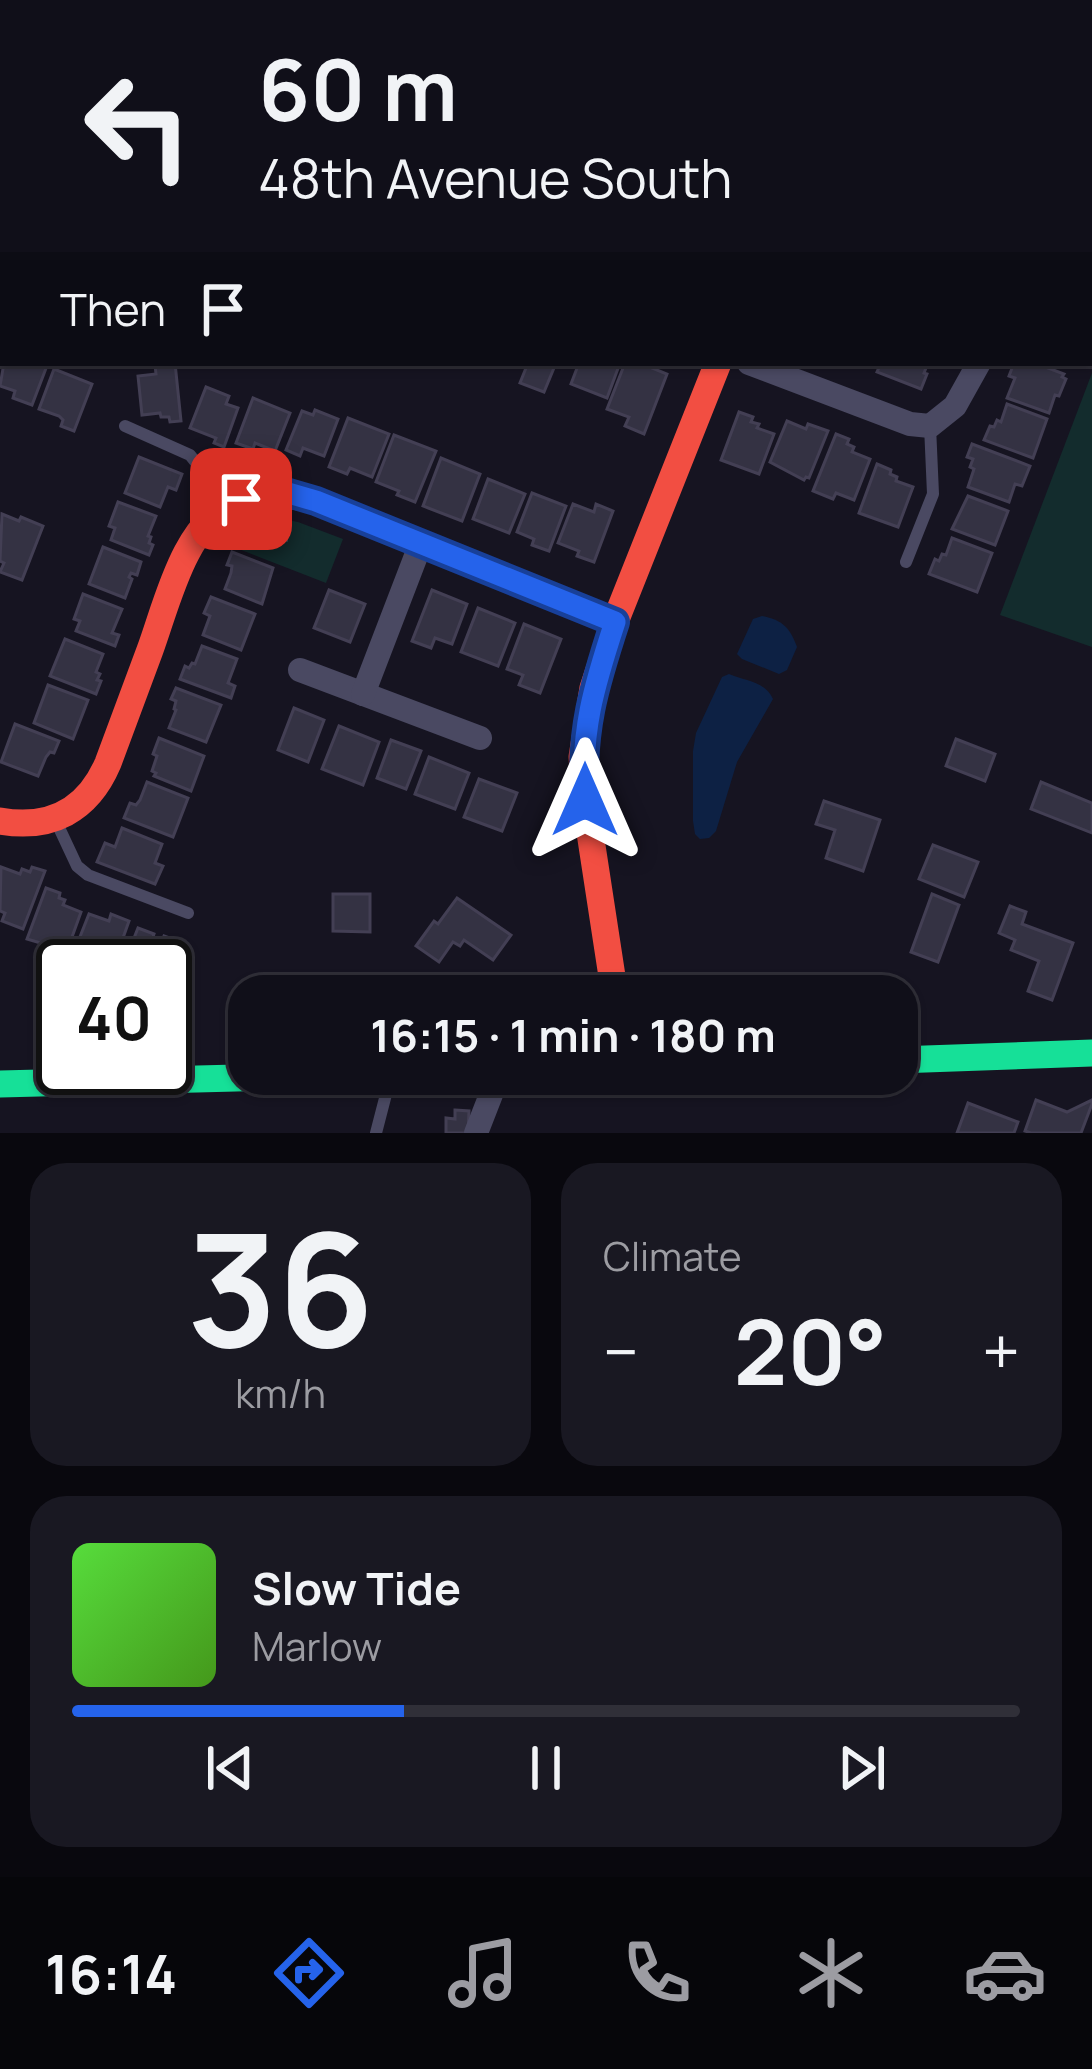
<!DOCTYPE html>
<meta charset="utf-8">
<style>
body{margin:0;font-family:Manrope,sans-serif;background:#191822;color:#f1f3f6;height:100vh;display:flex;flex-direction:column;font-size:45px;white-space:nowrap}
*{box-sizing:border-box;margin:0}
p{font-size:39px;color:#9c9ca2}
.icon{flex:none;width:66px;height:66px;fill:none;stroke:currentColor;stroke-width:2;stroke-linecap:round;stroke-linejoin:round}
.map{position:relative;height:1133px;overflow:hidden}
.sheet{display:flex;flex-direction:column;gap:30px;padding:30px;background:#09080e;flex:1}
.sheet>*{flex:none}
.guide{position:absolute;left:0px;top:0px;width:1092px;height:366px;box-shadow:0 3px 9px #0004,0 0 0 3px #302f38;background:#100f19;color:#f1f3f6;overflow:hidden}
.speed{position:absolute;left:36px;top:939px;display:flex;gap:24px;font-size:60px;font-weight:700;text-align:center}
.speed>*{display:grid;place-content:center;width:156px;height:156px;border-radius:50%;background:#100f19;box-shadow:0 3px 9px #0004,0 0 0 3px #302f38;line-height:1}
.speed .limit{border:6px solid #111;border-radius:18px;background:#fff;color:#111}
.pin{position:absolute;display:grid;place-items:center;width:102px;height:102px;color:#fff;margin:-51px;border-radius:24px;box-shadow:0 6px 18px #0006}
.me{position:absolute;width:132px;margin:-66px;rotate:0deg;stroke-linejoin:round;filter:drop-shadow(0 0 9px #0008)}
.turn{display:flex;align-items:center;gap:42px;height:252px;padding:0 60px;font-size:54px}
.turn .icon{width:156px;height:156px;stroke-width:2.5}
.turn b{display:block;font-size:84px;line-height:102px}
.then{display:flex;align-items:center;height:114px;padding:0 60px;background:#0003;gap:24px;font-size:45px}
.big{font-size:90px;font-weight:700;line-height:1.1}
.sheet .card{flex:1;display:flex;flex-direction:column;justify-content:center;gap:18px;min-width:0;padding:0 42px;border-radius:36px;background:#191822}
.sheet .dial{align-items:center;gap:0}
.dial b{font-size:156px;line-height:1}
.song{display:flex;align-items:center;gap:36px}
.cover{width:144px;height:144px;border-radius:18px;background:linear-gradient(135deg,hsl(110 70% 55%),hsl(100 70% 35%))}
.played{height:12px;border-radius:6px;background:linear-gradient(90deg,#2563eb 35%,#302f38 35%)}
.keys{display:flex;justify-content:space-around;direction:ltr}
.heat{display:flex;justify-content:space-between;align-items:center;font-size:66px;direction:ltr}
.sheet .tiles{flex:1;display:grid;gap:30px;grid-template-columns:1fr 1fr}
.card:last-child{grid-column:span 2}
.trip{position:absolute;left:228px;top:975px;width:690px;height:120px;border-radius:36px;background:#100f19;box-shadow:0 3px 9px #0004,0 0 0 3px #302f38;font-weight:700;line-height:120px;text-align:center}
.tab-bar{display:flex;height:192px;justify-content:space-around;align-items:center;background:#06060a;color:#9c9ca2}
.tab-bar .icon{width:84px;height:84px}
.tab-bar .current{color:#2563eb}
.tab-bar b{font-size:54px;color:#f1f3f6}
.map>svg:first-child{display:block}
.green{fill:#132c2d}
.water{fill:#0d2144}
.building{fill:#343243;stroke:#433f54;stroke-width:3}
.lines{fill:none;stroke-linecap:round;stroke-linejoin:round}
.path{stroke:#44505f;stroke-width:4.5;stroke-dasharray:6 9;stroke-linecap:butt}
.lane{stroke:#4a4962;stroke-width:12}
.street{stroke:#4a4962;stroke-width:24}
.fast{stroke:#16e098;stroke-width:27}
.jam{stroke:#f24e42;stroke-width:27}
.route-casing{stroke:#184099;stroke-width:30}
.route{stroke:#2563eb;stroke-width:21}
</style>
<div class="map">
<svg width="1092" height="1133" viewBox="0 0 1092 1133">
<rect width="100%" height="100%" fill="#161421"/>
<!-- green -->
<g class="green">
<polygon points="1092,373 1092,647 1000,615"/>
<polygon points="282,519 298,522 343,539 326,583 226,544 259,520"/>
</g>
<!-- water -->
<g class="water">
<path d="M762,616C783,620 790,628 797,647L787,670L779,674L742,659L737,654L753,619Z"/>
<path d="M729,674C745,681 765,681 773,699L737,762L716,831L709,838L700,839L695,834L693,821V751L696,733L722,677Z"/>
</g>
<!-- building -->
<g class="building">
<polygon points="4,363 48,363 32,405 13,398 15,391 0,386"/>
<polygon points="175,363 181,421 170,422 169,417 161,417 160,413 142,415 138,376 156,374 155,365"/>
<polygon points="528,363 556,363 544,392 520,383"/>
<polygon points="579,363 620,363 607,398 571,384"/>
<polygon points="625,363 640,363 667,374 644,434 625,426 629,417 607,409"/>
<polygon points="881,363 928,363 924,373 927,374 921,389 877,372"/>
<polygon points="1014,363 1035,363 1064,374 1062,377 1066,379 1059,396 1055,395 1049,413 1007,398 1015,378 1009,376"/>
<polygon points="54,369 92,384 74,431 61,426 63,420 59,416 39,409"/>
<polygon points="206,387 229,396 226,404 238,408 224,447 214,443 216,438 190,428"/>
<polygon points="253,398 290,413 275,451 255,443 253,449 236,443"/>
<polygon points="1007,404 1047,419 1033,458 984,440 990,426 994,427 997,420 1001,422"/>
<polygon points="315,410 338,419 324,456 303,448 300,456 286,450 302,411 313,415"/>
<polygon points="739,412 753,417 751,422 759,424 757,428 774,434 759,474 721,460"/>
<polygon points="348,418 389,434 372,477 350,468 347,474 329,467"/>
<polygon points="787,421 806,429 808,424 828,431 809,478 806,477 804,480 770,462"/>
<polygon points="836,434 849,439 847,444 854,447 852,452 870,459 854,500 836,493 833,499 813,491"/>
<polygon points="394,435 436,451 415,502 397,495 399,491 376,482"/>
<polygon points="972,444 1030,466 1022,486 1015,484 1009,502 968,487 974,469 970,467 973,459 967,457"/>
<polygon points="139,457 182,474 176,490 168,487 160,507 125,493"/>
<polygon points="441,458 480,474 462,521 423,506"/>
<polygon points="877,464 891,470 890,474 897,477 896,481 913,487 898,527 859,513"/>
<polygon points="488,479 525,494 509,533 473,519"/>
<polygon points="532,493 566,506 549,551 532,545 534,539 517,532"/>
<polygon points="968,496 1008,511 995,545 952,529"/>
<polygon points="118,502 156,516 148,536 151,537 149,543 153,545 149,555 111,540 115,528 109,526"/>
<polygon points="573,504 594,512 596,504 613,511 594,562 577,556 579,551 558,543"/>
<polygon points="2,514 19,521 21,517 43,526 22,580 0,572 4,563 0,561"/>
<polygon points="952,538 992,553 977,592 929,574 935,559 939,561 942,554 946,555"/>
<polygon points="103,547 141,562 137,575 131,573 129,577 132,579 125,598 89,584"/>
<polygon points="232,552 273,568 262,604 225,589 231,573 232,566 227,565"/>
<polygon points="329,590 365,604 350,642 314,628"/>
<polygon points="432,590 467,604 452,644 435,638 431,648 412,641"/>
<polygon points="83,594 122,609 112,633 119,635 115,646 76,631 80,621 74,619"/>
<polygon points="211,597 255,614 241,650 203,635 210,616 204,613"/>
<polygon points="478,608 515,623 498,666 461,652"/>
<polygon points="524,624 561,639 540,693 519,685 523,675 507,669"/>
<polygon points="65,639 103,654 96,672 100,674 97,680 101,681 96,694 50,676"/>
<polygon points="202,646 237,659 228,683 235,686 231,698 180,679 185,666 189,668 192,663 195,664"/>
<polygon points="48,685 88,700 73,739 34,723"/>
<polygon points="176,688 221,705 206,742 169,728 176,710 174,709 176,701 171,699"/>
<polygon points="294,708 324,720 308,762 278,750"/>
<polygon points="15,724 59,741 54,753 50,752 46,757 38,776 1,762"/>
<polygon points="339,726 379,742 363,785 322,769"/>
<polygon points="159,738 204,756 191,791 154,776 156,773 152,771 157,756 153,754"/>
<polygon points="956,739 995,754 985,781 946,766"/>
<polygon points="391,740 421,751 406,789 377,778"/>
<polygon points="429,757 469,773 455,809 415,794"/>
<polygon points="479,779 517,793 502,831 464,817"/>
<polygon points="147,782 188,798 173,837 124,818 130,803 136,805 140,800"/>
<polygon points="1041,782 1092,803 1092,833 1031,809"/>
<polygon points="824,801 880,820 863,871 826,858 835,830 816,824"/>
<polygon points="122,828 162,844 155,863 163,866 155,884 97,862 105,843 115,847"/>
<polygon points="933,845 978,862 964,897 919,879"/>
<polygon points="1,867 20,874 22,869 30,872 32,867 45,871 23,929 2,921 5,913 0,911"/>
<polygon points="46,888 60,893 59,898 65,900 63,905 81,912 67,951 27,939"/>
<polygon points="333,894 370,894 370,932 333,931"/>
<polygon points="932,894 959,905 938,962 911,952"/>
<polygon points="457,898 511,935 493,960 464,940 460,946 453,942 439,962 416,946 434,921 438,924"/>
<polygon points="1010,906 1026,912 1022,924 1073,943 1052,1000 1028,991 1039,961 1011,950 1015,940 999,933"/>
<polygon points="89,914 109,921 111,914 129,921 113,966 74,952"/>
<polygon points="138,928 154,934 153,937 162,941 164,936 175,940 165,967 123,966"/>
<polygon points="1036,1100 1067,1112 1092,1100 1092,1104 1081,1133 1031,1133 1025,1131"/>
<polygon points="968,1103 1018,1122 1014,1133 957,1133"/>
<polygon points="455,1110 469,1111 468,1133 446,1133 446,1118 455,1119"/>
</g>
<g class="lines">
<!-- path -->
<path class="path" d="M249,521L257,539C271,544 280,536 294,541"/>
<!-- lane -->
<g class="lane">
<polyline points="125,426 190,455 228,503"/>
<polyline points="906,562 933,494 930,426"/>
<polyline points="55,819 77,866 88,875 188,913"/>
<polyline points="376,1133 391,1075"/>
</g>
<!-- street -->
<g class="street">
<polyline points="881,0 888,3"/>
<polyline points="1089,86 1092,87"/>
<polyline points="0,142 3,143"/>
<polyline points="749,363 910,424 930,426 955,406 979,363"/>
<polyline points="300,670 480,738"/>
<polyline points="363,694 421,543"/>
<polyline points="476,1133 499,1074"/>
</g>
<!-- fast -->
<g class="fast">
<polyline points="897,1060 1092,1053"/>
<polyline points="0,1084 396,1074"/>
</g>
<!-- jam -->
<g class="jam">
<path d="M0,821C51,830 88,810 108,763C122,726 136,688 150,650C168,601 183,527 235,501C261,488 289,494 316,501L615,622"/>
<polyline points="615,996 585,800 582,757 593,688 615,622 718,363"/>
</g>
</g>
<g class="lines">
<!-- route casing -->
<g class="route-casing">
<path id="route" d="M241,499L285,492L316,501L615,622C594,686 580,732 585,800"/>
</g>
<!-- route -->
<use href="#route" class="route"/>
</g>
</svg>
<div class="speed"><div class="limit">40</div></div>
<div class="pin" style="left:241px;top:499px;background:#d93025"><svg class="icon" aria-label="arrive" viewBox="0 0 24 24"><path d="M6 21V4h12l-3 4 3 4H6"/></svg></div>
<svg class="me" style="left:585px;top:800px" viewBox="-20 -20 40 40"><path d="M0-17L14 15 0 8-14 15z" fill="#2563eb" stroke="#fff" stroke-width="4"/></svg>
<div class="trip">16:15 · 1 min · 180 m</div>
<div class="guide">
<div class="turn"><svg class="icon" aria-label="left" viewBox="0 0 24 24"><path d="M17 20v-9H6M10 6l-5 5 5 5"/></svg><div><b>60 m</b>48th Avenue South</div></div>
<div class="then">Then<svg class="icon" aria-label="arrive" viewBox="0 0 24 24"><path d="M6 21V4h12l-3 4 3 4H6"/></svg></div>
</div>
</div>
<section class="sheet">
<div class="tiles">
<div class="card dial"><b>36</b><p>km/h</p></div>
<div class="card"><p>Climate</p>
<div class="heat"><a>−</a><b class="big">20°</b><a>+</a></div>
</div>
<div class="card">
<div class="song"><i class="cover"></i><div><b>Slow Tide</b><p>Marlow</p></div></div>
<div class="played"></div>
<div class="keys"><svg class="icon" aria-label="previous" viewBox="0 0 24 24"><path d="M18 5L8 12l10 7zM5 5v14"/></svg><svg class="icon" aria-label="pause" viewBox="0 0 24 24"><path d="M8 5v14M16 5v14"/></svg><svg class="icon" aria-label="next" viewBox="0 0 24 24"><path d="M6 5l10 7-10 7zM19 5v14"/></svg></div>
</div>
</div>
</section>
<nav class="tab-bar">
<b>16:14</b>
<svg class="icon current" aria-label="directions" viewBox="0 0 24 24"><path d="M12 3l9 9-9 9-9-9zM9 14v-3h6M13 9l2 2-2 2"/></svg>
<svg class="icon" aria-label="music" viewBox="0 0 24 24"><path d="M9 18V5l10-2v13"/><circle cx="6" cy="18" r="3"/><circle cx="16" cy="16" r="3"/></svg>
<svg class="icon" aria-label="phone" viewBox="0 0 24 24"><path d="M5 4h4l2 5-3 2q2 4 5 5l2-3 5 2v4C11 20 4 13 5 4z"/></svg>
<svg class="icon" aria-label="climate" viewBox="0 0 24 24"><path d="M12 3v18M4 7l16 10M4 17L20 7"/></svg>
<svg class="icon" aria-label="car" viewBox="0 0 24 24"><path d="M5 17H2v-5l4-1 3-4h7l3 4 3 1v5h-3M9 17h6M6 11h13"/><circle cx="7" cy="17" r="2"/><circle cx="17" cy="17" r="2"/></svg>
</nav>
